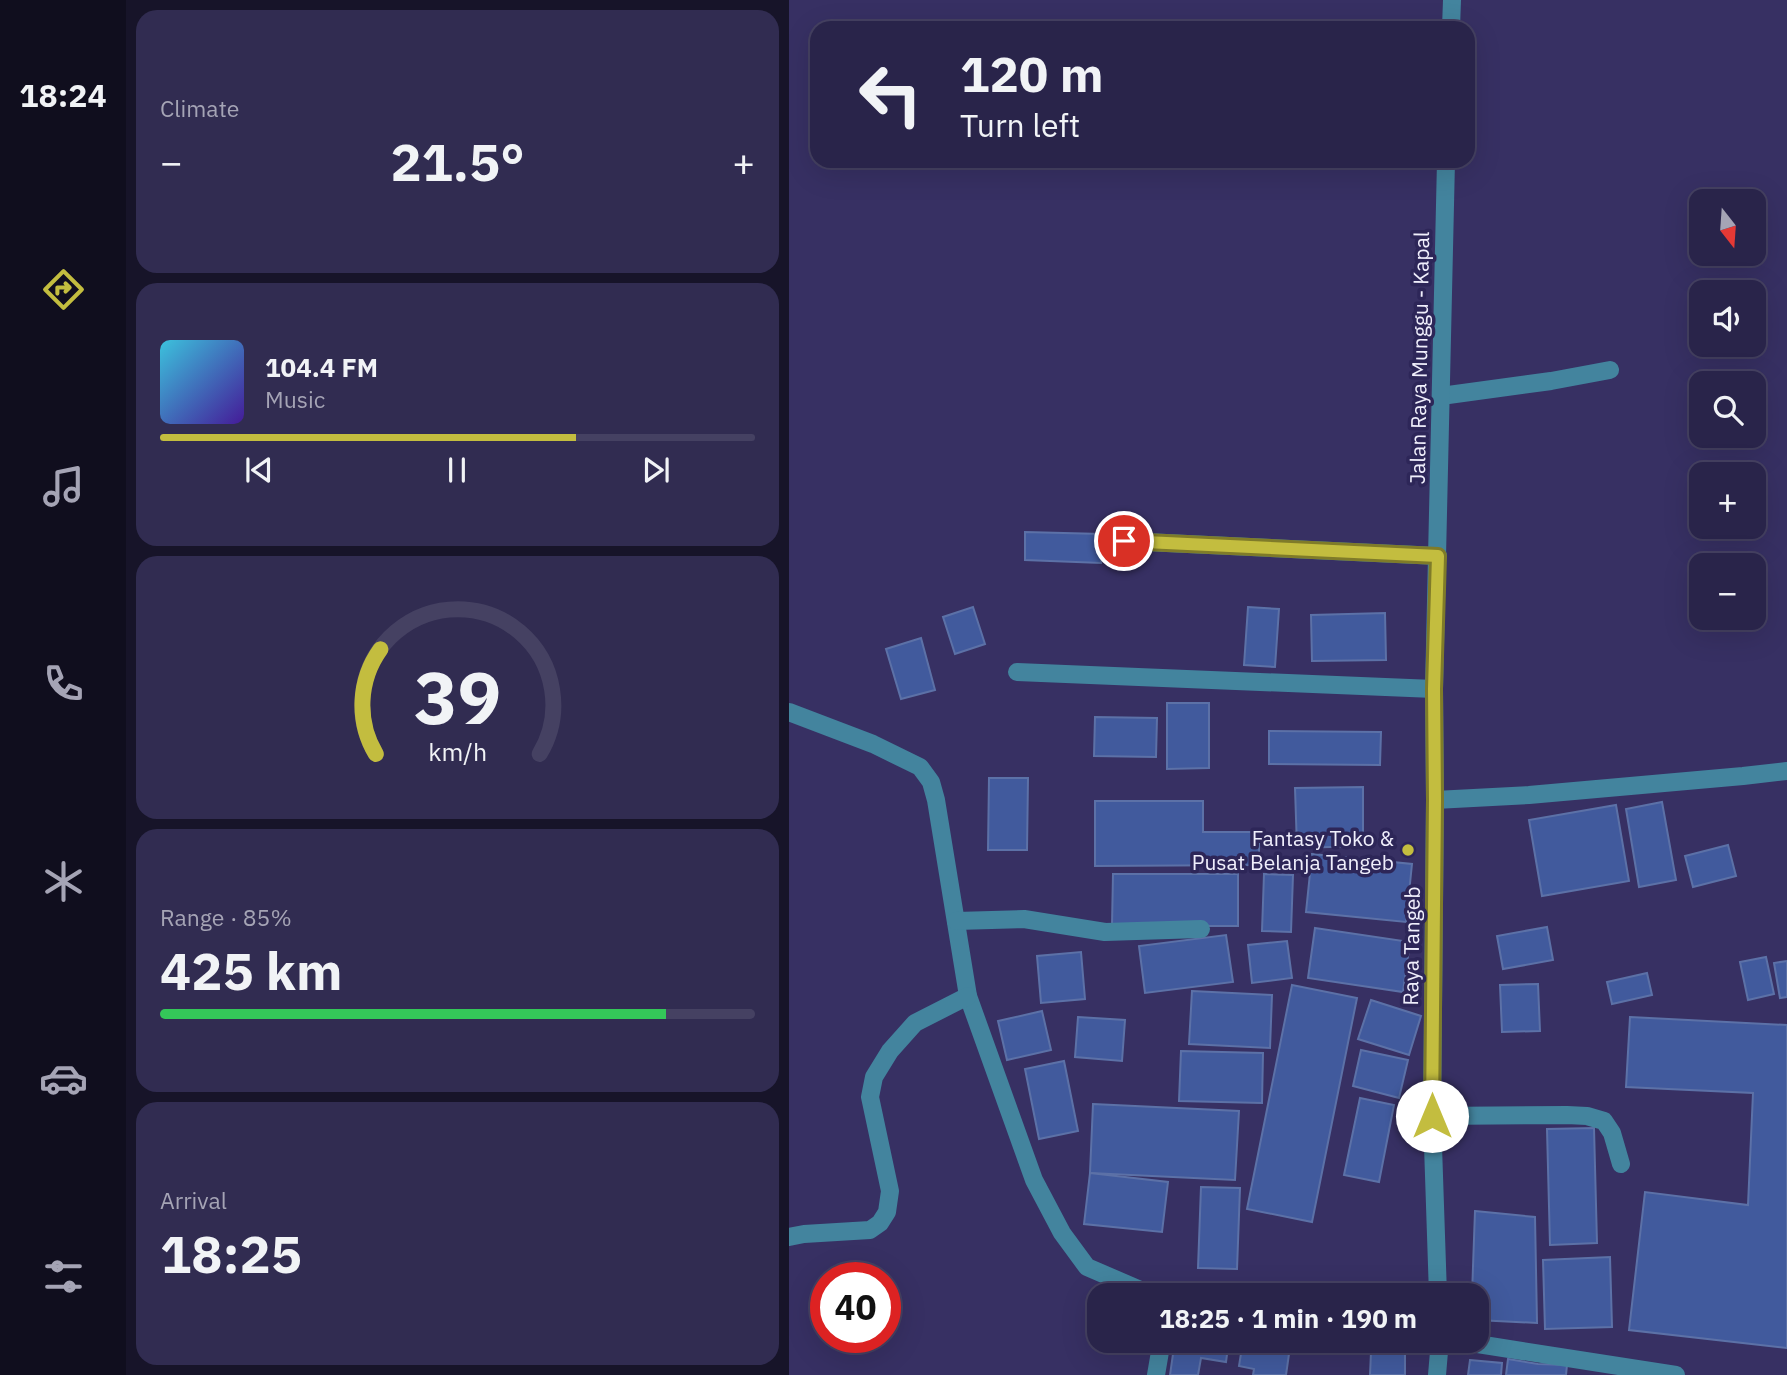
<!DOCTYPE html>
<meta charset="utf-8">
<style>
body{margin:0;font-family:"IBM Plex Sans",sans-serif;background:#312c51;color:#f1f3f6;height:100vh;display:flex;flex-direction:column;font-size:26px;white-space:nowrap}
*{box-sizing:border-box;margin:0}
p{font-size:23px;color:#a5a4b5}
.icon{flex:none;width:38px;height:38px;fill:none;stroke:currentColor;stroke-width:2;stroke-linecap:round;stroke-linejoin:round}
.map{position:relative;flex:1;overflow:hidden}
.side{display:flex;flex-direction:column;gap:10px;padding:10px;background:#171429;width:663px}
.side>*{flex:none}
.banner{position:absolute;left:21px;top:21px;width:665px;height:147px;border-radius:21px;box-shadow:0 7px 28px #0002,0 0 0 2px #454162;background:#29244a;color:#f1f3f6;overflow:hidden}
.needle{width:46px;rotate:163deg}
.buttons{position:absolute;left:900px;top:189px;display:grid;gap:14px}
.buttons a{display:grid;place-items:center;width:77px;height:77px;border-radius:14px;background:#29244a;box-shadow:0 7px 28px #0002,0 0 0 2px #454162;font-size:35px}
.speed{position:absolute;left:21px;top:1262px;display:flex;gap:14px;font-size:35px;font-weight:700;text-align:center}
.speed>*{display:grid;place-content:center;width:91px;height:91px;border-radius:50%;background:#29244a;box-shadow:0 7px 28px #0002,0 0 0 2px #454162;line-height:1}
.speed .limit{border:10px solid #d22;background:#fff;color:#111}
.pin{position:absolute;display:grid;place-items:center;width:60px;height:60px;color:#fff;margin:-30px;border:4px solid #fff;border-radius:50%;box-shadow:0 2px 7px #0007}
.me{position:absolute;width:77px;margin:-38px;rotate:0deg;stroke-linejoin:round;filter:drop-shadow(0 0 5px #0008)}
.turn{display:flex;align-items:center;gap:24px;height:147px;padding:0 35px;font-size:32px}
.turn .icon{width:91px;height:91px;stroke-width:2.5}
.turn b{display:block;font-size:49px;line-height:60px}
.big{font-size:52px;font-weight:700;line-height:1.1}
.side .tile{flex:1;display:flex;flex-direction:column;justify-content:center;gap:10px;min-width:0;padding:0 24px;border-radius:21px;background:#312c51}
.side .dial{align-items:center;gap:0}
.dial svg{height:182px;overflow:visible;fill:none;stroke:#454162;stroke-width:7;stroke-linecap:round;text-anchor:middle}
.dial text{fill:#f1f3f6;stroke:none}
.song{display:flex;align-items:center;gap:21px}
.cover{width:84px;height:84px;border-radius:10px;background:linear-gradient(135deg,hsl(190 70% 55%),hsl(260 70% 35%))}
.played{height:7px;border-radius:4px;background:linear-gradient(90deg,#c3bd3f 70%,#454162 70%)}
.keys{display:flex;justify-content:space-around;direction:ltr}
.heat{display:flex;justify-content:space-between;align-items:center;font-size:38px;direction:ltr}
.charge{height:10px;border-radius:5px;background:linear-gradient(90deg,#34c759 85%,#454162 0)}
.trip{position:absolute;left:298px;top:1283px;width:402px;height:70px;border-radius:21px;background:#29244a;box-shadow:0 7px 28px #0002,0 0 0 2px #454162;font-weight:700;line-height:70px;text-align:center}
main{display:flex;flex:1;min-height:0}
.tabs{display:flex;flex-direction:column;width:126px;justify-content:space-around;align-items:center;background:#100e1e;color:#a5a4b5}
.tabs .icon{width:49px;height:49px}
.tabs .on{color:#c3bd3f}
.tabs b{font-size:32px;color:#f1f3f6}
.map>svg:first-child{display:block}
.building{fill:#415a9d;stroke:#5c71a7;stroke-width:2}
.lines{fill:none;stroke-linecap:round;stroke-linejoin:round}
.minor{stroke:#43849e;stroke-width:18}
.route-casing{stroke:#7f7b29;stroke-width:18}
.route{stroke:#c3bd3f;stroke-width:12}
.poi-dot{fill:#c3bd3f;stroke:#2d2658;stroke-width:2.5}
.labels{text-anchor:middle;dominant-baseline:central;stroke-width:7;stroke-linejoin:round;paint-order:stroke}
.street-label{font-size:21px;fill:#f0effc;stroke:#2d2658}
.poi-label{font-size:21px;fill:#f0effc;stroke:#2d2658;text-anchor:end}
</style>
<main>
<nav class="tabs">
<b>18:24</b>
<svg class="icon on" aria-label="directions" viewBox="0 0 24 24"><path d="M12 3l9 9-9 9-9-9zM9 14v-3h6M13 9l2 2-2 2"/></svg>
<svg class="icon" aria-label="music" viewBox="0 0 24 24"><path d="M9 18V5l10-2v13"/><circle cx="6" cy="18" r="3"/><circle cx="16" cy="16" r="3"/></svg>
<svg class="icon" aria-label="phone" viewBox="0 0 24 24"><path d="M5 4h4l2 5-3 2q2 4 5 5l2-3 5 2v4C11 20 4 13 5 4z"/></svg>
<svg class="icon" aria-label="climate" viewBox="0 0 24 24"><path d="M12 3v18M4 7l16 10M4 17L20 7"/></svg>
<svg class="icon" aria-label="car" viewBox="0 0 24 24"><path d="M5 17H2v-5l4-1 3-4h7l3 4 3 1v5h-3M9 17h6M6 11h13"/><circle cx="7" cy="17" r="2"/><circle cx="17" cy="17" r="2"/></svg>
<svg class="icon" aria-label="filters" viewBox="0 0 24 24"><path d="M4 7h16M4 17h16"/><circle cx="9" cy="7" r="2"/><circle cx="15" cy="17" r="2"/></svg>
</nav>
<section class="side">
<div class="tile"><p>Climate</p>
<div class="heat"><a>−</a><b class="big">21.5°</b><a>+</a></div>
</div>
<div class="tile">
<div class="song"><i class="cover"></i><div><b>104.4 FM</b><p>Music</p></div></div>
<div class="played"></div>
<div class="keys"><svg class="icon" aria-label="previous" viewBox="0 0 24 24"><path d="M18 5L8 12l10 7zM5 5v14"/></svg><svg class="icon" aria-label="pause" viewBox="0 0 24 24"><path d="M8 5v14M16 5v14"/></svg><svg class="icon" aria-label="next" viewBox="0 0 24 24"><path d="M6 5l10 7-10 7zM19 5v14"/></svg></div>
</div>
<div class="tile dial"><svg viewBox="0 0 100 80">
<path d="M14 69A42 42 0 1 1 86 69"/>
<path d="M14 69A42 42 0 0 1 16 23" stroke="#c3bd3f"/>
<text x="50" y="56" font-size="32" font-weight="700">39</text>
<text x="50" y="72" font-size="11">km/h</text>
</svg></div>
<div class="tile"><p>Range · 85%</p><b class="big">425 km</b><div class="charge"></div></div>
<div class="tile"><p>Arrival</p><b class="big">18:25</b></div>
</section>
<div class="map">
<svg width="998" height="1375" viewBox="0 0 998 1375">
<rect width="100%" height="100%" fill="#373063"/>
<!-- building -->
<g class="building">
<polygon points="236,532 313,534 312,563 236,560"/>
<polygon points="184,607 196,644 166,654 154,617"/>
<polygon points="459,607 490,609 486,667 455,665"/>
<polygon points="596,613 597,660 523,661 522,615"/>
<polygon points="132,638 146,690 112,699 97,649"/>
<polygon points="378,703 420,703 420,768 378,769"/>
<polygon points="306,717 368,718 367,757 305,756"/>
<polygon points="480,731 592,732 591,765 480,764"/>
<polygon points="200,778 239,778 238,850 199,850"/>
<polygon points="574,787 574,846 508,848 506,788"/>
<polygon points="306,801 414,801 414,832 470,832 470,865 306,866"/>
<polygon points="873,802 887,880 850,887 837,809"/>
<polygon points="827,805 840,881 753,896 740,820"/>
<polygon points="939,845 947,876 904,887 896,856"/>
<polygon points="523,854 623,864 617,922 517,912"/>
<polygon points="324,874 449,874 449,926 323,926"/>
<polygon points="475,874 504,875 502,932 473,931"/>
<polygon points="758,927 764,960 714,969 708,936"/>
<polygon points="526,928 621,942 614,992 519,978"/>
<polygon points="437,935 444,982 356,993 350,946"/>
<polygon points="498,941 503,978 463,983 459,945"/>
<polygon points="292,952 296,999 252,1003 248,956"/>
<polygon points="977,957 985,994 959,1000 951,962"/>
<polygon points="998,961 998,997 991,998 985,963"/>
<polygon points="858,973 863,995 823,1004 818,982"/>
<polygon points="749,984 751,1031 713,1032 711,985"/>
<polygon points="503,985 568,998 523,1222 458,1209"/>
<polygon points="403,991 483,995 481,1048 400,1044"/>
<polygon points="582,1000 632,1016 620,1055 569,1039"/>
<polygon points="253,1011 262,1050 218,1060 209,1021"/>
<polygon points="289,1017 336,1020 333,1061 286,1057"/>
<polygon points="841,1017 998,1025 998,1348 840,1330 856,1192 959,1205 964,1093 837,1087"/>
<polygon points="572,1050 619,1060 610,1098 564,1086"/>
<polygon points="392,1051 474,1053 473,1103 390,1101"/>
<polygon points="275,1061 289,1131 250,1139 236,1069"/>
<polygon points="571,1098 605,1105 590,1182 555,1175"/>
<polygon points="304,1104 450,1111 446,1180 301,1173"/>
<polygon points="805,1128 808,1243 761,1245 758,1129"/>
<polygon points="301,1173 379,1182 373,1232 295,1224"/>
<polygon points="412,1187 451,1188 448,1269 409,1268"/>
<polygon points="686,1211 746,1217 748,1323 688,1320 688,1295 683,1295"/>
<polygon points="821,1257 823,1327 756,1329 754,1260"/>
<polygon points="386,1340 440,1340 437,1362 412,1358 409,1375 381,1375"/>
<polygon points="454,1341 501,1347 497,1375 464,1375 465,1369 450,1366"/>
<polygon points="582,1352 616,1353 616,1375 581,1375"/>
<polygon points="719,1359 749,1364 778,1365 777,1375 717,1375"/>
<polygon points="681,1360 713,1363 712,1375 679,1375"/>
</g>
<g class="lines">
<!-- minor -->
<g class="minor">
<polyline points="662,28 663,0"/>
<polyline points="652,396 762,381 821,370"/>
<polyline points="335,541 649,556"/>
<polyline points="228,672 645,689"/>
<polyline points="0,712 84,744 131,767 142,782 147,800 179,996 245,1180 273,1233 298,1267 356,1292 369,1295"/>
<polyline points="646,800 740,795 954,776 998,771"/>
<polyline points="167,921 235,919 316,932 412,929"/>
<polyline points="643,1116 778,1115 798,1116 815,1121 823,1133 832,1164"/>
<polyline points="0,1237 15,1234 81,1230 91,1223 98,1212 101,1191 81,1097 85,1077 101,1051 126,1023 179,996"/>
<polyline points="649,1295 643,1116 646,800 645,689 657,161"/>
<polyline points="663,1340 887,1375"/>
<polyline points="367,1375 373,1340"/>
<polyline points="648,1375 651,1340"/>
</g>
</g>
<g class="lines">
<!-- route casing -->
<g class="route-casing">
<polyline id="route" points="335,541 649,556 645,689 646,800 643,1116"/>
</g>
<!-- route -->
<use href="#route" class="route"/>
</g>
<!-- markers -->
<circle class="poi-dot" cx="619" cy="850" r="7"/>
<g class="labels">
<!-- street labels -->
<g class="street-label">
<text transform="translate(630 358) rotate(-89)">Jalan Raya Munggu - Kapal</text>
<text transform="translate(622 946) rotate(-89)">Raya Tangeb</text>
</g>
<!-- poi labels -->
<g class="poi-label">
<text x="605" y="838">Fantasy Toko &amp;<tspan x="605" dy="24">Pusat Belanja Tangeb</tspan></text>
</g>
</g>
</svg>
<div class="buttons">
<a><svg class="needle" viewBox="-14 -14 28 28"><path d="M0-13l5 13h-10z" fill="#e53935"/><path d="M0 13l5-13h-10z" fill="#a5a4b5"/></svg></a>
<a><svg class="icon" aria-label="sound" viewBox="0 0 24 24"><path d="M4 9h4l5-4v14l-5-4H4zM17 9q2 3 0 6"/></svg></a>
<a><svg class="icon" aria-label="search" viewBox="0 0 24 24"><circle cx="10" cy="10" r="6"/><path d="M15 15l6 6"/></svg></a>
<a>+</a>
<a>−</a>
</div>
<div class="speed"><div class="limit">40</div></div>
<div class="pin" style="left:335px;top:541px;background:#d93025"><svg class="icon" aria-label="arrive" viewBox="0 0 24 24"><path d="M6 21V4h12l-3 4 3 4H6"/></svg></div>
<svg class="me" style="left:643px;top:1116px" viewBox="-20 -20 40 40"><circle r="19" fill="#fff"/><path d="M0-13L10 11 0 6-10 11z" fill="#c3bd3f"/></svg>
<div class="trip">18:25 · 1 min · 190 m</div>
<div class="banner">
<div class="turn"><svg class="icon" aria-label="left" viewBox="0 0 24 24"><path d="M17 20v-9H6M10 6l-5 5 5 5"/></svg><div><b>120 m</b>Turn left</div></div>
</div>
</div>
</main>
